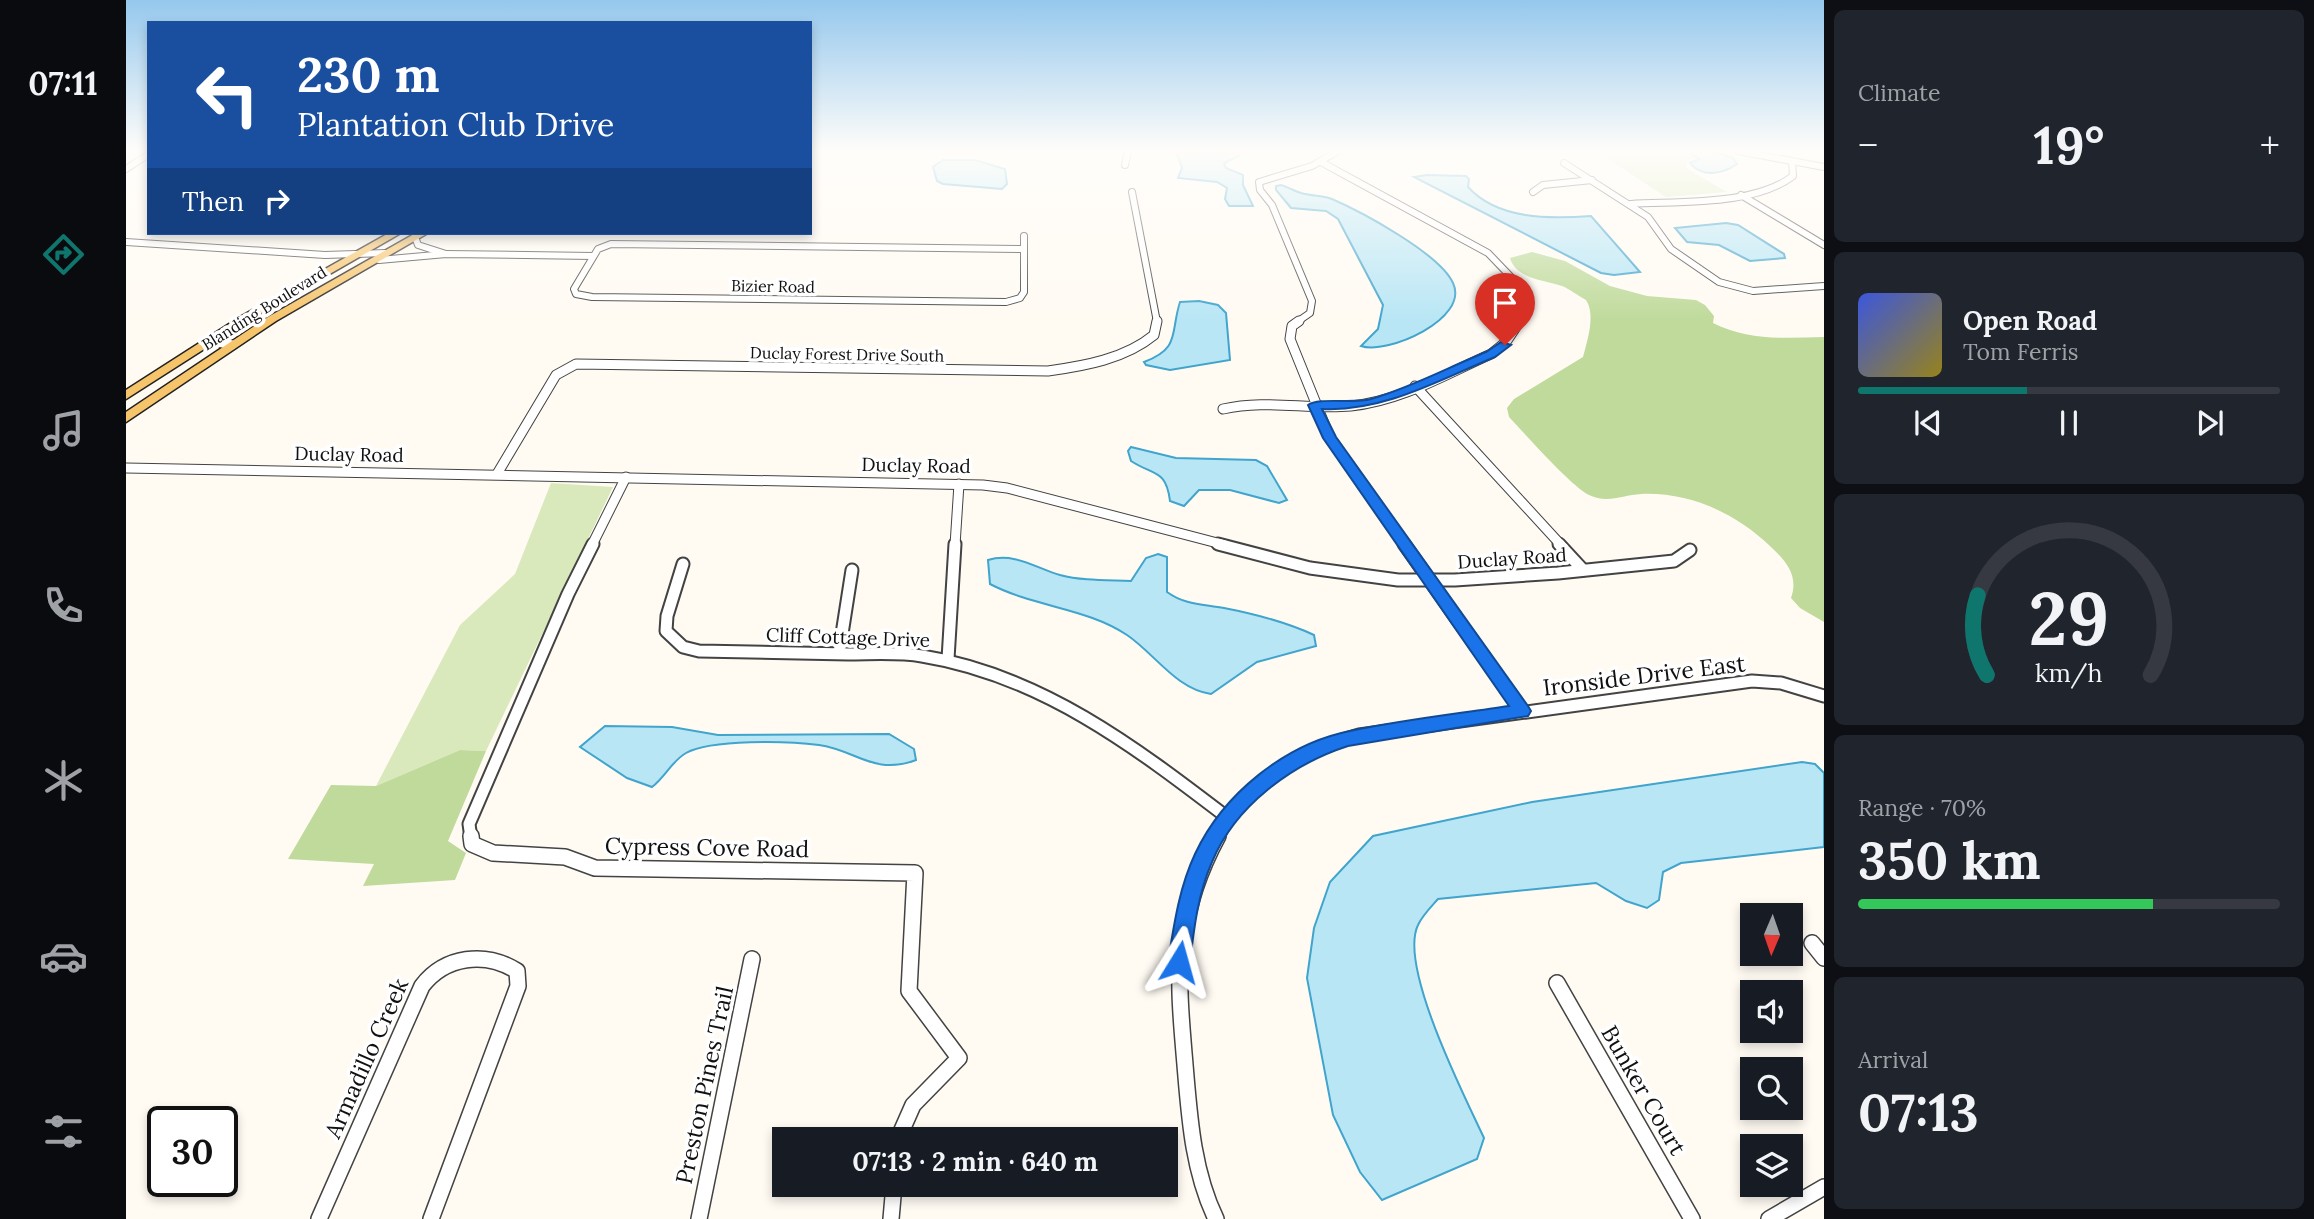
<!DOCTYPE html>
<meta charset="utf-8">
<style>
body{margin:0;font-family:Lora,serif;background:#20242c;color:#f1f3f6;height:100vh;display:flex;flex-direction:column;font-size:26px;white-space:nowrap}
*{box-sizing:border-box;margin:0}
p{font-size:23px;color:#9ea1a6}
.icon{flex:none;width:38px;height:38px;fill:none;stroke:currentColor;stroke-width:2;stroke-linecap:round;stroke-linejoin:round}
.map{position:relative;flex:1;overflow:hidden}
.panel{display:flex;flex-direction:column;gap:10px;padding:10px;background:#0d0f14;width:490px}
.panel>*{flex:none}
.banner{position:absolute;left:21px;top:21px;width:665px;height:214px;border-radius:0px;box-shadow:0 4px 10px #0003;background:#1a4fa0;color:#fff;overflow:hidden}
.needle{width:46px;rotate:182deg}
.tools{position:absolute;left:1614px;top:903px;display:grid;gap:14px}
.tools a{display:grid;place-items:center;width:63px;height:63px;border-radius:0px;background:#171b24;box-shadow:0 4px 10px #0003;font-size:35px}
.speed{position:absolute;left:21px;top:1106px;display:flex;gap:14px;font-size:35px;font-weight:700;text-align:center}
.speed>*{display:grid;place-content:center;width:91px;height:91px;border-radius:50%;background:#171b24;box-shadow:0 4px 10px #0003;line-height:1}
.speed .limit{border:4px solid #111;border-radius:10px;background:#fff;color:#111}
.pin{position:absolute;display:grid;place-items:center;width:60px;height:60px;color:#fff;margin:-72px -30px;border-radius:50% 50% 50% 0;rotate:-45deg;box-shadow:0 0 7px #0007}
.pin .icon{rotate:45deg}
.me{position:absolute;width:77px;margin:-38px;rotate:8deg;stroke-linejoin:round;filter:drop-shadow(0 0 5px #0008)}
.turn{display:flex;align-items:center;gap:24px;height:147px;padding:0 35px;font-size:32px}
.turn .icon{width:91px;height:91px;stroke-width:2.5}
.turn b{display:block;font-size:49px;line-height:60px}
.then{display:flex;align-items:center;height:66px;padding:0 35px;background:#0003;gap:14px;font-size:26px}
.big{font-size:52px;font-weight:800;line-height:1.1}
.panel .tile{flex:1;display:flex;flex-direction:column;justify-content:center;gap:10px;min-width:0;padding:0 24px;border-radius:10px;background:#20242c}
.panel .dial{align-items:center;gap:0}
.dial svg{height:182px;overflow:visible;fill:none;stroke:#363941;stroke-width:7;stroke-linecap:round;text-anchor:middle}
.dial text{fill:#f1f3f6;stroke:none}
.song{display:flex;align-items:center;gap:21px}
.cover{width:84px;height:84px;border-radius:10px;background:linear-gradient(135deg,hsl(230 70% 55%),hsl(50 70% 35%))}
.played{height:7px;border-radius:4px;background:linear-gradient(90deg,#0f766e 40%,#363941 40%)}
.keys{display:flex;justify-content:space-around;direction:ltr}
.heat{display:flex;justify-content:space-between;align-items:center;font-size:38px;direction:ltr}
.charge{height:10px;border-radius:5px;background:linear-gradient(90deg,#34c759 70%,#363941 0)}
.trip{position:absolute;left:646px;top:1127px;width:406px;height:70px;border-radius:0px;background:#171b24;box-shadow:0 4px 10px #0003;font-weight:800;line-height:70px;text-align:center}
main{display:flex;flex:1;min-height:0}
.dock{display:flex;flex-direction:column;width:126px;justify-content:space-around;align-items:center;background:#090b0e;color:#9ea1a6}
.dock .icon{width:49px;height:49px}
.dock .current{color:#0f766e}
.dock b{font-size:32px;color:#f1f3f6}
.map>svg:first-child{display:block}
.green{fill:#d9e9bc}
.forest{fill:#bfda9b}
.water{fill:#b8e6f5;stroke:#40a4cc;stroke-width:2}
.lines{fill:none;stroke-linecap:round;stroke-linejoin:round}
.street-far3-casing{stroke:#434343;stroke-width:8}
.street-far2-casing{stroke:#434343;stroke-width:11}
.street-far1-casing{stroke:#434343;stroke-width:15}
.street-casing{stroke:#434343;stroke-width:18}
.primary-casing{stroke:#212121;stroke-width:3}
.street-far3{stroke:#fff;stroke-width:6}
.street-far2{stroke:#fff;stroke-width:9}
.street-far1{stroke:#fff;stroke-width:11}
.street{stroke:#fff;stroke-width:15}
.primary{fill:#f6c46b;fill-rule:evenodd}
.route{fill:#1a73e8;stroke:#114b97;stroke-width:2}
.labels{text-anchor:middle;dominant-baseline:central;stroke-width:7;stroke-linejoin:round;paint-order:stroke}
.far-street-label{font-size:16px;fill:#101010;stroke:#fff}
.street-label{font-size:19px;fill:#101010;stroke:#fff}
.near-street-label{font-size:23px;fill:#101010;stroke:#fff}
</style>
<main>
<nav class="dock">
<b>07:11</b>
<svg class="icon current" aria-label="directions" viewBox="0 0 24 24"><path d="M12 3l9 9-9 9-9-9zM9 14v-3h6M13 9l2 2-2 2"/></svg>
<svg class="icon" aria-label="music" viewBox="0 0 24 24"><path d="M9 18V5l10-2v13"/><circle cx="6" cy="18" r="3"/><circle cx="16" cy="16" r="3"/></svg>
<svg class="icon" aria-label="phone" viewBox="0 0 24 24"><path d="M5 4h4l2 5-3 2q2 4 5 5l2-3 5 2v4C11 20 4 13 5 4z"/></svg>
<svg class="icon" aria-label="climate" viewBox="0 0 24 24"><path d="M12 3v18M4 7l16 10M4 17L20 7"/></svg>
<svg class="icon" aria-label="car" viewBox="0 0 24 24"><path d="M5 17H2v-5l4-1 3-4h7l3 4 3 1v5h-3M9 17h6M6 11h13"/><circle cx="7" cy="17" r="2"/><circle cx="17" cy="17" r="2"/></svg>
<svg class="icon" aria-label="filters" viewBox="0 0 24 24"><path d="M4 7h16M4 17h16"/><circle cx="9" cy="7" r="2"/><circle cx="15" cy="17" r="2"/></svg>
</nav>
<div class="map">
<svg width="1698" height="1219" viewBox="0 0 1698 1219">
<rect width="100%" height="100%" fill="#fffbf3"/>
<!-- green -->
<g class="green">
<polygon points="1470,151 1560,151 1569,157 1560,163 1560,168 1601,192 1540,197"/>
<polygon points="425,483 487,487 360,751 334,750 250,786 334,625 389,574"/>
</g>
<!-- forest -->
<g class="forest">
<path d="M1406,252L1439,261L1484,286L1521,296L1570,300L1579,305L1588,316L1587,323C1622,341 1660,338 1698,337V622L1674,608L1665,598C1673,576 1660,561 1645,547C1611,514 1565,492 1515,494C1497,495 1481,504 1463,495C1445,486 1400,435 1383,417L1381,408L1388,399L1457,357C1461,341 1470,315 1460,300C1452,296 1444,289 1436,286C1419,280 1390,279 1384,258Z"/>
<polygon points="334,750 360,751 322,841 340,853 329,880 237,886 248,864 162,859 205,785 250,786"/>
</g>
<!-- water -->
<g class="water">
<path d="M1562,151H1585L1607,158L1611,164C1597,174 1576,178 1564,163L1573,159Z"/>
<polygon points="1053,152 1112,153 1113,156 1098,163 1100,168 1117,175 1117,185 1127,206 1103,206 1099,199 1101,188 1091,182 1052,178 1056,168 1051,154"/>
<polygon points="817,160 849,160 879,169 881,184 876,189 817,184 811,181 807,167"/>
<path d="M1301,175L1340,176L1343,179L1342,187C1372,220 1424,219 1465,216L1514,272L1488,275L1475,273L1288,177Z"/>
<path d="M1155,185C1162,187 1168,191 1175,193C1185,196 1196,195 1206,199C1236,212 1314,254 1327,283C1344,319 1261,355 1235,346L1252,329L1257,305L1212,219L1200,211L1165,208L1150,190V186Z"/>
<polygon points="1600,223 1612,225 1658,254 1659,258 1624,261 1593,245 1561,242 1549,228"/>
<path d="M1073,301L1092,305L1100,313L1104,360L1044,370L1020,365L1018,362C1055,348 1044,333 1054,302Z"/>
<path d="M1005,447L1050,458L1130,460L1141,466L1161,500L1153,503L1104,490H1073L1058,506L1044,501C1040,469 1028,476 1005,461L1002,451Z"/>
<path d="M1032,554L1041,557V592C1059,605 1076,604 1098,608C1129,614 1160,622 1188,635L1190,646L1131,662L1085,694C1050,689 1029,654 1001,635C961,608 908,607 864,584L862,560C888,552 910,568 934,575C957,581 981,580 1005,581L1020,558Z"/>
<path d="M479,726L546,727L592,735L763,734L788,749L790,760C748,776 730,750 693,745C662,741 585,739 560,753C546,761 539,777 526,787L501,778L454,747Z"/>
<path d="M1676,762L1689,764L1698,773V847L1555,863L1537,872L1533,900L1521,908L1500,901L1470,883L1312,899C1305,907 1296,916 1292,925C1272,966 1339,1097 1358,1138L1351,1159L1256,1200L1234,1172L1207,1115L1181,978L1188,928L1204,882L1247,836L1406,802Z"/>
</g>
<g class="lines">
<!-- street-far3 casing -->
<g class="street-far3-casing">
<g id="street-far3">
<polyline points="1612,151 1698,167"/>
<polyline points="1195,162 1362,253 1386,278 1393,291 1397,304 1393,322"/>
<polyline points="1438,163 1522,217 1545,249 1593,282 1627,291 1698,286"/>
<polyline points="999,165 1002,151"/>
<polyline points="0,169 23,154"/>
<polyline points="1006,192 1031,322"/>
<polyline points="1407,192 1417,185 1466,180"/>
<polyline points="1615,195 1698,245"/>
<path d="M1505,204C1553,201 1628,206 1667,176L1666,161"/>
<polyline points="289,237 292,245 320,254"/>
<polyline points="0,242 199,255 260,253"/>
<polyline points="897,249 485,244 472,249 448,289 450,294 466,297 880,302 894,298 898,292 898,236"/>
<polyline points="253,260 320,254 467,256"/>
<polyline points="1171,322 1184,313 1186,301 1146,205 1134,190 1133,182 1186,166 1212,151"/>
</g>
</g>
<!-- street-far2 casing -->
<g class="street-far2-casing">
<g id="street-far2">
<polyline points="1173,321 1166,326 1164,339 1204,438 1280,545"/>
<polyline points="83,340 106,345"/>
<polyline points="1289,386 1435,545"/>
<path d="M1097,409C1140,399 1182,410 1225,406C1275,401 1320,374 1365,354L1380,342L1394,321"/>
<polyline points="0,468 857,485 881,488 1099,545"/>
<path d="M371,474L430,375L450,364L922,371C958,366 999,359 1028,335L1031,321"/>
<polyline points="466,545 500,477"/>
<polyline points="829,545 833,484"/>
</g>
</g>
<!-- street-far1 casing -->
<g class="street-far1-casing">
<g id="street-far1">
<polyline points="1092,544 1184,568 1272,580 1329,580 1432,573 1548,561 1564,550"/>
<polyline points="1278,544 1396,711"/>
<polyline points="1433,544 1457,570"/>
<path d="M557,564L541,616L540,631L557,647L573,651C623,652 672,653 722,654C746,654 772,652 796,656C915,675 1009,747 1102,818"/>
<polyline points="713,653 726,570"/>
<polyline points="822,659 829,544"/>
<polyline points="345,838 343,824 442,594 467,544"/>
<path d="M1091,838C1120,783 1175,751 1233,735L1626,681L1655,683L1698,696"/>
</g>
</g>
<!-- street casing -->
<g class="street-casing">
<g id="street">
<polyline points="345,836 346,844 367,853 439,857 469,868 789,873 783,991 833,1058 787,1105 772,1139"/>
<polyline points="1686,943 1698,958"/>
<polyline points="1431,983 1566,1219"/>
<path d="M193,1219L296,986C319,956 359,951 391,971L392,986L305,1219"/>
<polyline points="573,1219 626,959"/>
<polyline points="765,1219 768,1185"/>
<path d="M1090,1219C1065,1167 1063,1109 1058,1053C1055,1016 1051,978 1057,941C1062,903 1074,869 1092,836"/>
<polyline points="1643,1219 1698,1187"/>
</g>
</g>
<!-- primary casing -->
<g class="primary-casing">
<g id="primary">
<polygon points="263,233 275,233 122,321 0,399 0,390 114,317"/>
<polygon points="290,233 302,233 150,321 0,422 0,412 142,317"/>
</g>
</g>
<!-- street-far3 -->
<use href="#street-far3" class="street-far3"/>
<!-- street-far2 -->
<use href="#street-far2" class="street-far2"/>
<!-- street-far1 -->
<use href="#street-far1" class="street-far1"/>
<!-- street -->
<use href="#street" class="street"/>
<!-- primary -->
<use href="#primary" class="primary"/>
</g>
<!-- sky -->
<linearGradient id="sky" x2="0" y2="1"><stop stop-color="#95c8ed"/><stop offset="0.47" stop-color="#fffdfa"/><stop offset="1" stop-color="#fffdfa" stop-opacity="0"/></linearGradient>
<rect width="1698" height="322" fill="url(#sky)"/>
<!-- route -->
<path class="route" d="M1375,342L1385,345L1369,357C1313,380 1258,412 1196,409L1210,437L1402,706L1405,711L1402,716L1222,746C1166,764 1109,806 1086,862C1072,894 1068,928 1064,962L1060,970L1053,973L1045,970L1042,962C1048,925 1053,888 1069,854C1097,794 1159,744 1224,731C1276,720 1330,714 1383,706L1197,438L1182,405C1192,397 1228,404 1245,399C1284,388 1323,367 1360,352Z"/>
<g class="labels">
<!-- far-street labels -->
<g class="far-street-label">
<text transform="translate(647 286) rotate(1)">Bizier Road</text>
<text transform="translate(138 308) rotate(-32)">Blanding Boulevard</text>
<text transform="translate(721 354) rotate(1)">Duclay Forest Drive South</text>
</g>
<!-- street labels -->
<g class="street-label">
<text transform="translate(223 454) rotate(1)">Duclay Road</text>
<text transform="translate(790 465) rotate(1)">Duclay Road</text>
<text transform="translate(1386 558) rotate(-4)">Duclay Road</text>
<text transform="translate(722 637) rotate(2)">Cliff Cottage Drive</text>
</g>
<!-- near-street labels -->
<g class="near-street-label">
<text transform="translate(1518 675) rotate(-7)">Ironside Drive East</text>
<text transform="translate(581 847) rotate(1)">Cypress Cove Road</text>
<text transform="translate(240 1058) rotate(-66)">Armadillo Creek</text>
<text transform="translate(578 1085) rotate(-78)">Preston Pines Trail</text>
<text transform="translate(1518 1090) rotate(60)">Bunker Court</text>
</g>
</g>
</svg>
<div class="tools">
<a><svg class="needle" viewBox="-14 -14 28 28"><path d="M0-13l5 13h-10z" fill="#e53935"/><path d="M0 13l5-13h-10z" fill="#9ea1a6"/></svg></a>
<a><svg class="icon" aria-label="sound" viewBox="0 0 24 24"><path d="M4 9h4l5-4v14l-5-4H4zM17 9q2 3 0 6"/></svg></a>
<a><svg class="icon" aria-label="search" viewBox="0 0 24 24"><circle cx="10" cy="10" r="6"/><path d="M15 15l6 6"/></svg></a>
<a><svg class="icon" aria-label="layers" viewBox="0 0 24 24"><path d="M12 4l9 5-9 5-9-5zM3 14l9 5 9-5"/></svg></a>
</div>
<div class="speed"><div class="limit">30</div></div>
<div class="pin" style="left:1379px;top:345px;background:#d93025"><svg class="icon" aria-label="arrive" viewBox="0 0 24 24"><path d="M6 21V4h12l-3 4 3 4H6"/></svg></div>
<svg class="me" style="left:1053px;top:962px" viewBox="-20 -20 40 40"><path d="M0-17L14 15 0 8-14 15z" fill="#1a73e8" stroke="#fff" stroke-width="4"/></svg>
<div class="trip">07:13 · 2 min · 640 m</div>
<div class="banner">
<div class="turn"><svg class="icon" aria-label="left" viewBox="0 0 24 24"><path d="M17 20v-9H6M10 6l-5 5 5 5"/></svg><div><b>230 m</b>Plantation Club Drive</div></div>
<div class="then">Then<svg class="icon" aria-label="right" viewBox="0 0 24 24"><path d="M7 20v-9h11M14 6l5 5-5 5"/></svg></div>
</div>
</div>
<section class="panel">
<div class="tile"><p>Climate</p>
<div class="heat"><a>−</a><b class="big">19°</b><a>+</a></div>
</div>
<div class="tile">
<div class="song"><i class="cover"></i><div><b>Open Road</b><p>Tom Ferris</p></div></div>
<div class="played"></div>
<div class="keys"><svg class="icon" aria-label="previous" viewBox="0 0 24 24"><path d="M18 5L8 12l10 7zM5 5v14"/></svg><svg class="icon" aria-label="pause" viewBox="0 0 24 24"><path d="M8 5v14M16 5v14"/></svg><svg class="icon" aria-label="next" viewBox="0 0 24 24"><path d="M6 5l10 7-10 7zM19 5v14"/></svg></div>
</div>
<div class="tile dial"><svg viewBox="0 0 100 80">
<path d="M14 69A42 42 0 1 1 86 69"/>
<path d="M14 69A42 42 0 0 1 10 34" stroke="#0f766e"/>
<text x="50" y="56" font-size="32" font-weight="700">29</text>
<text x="50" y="72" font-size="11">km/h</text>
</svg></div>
<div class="tile"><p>Range · 70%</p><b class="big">350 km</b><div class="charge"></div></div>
<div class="tile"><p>Arrival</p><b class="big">07:13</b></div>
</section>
</main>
